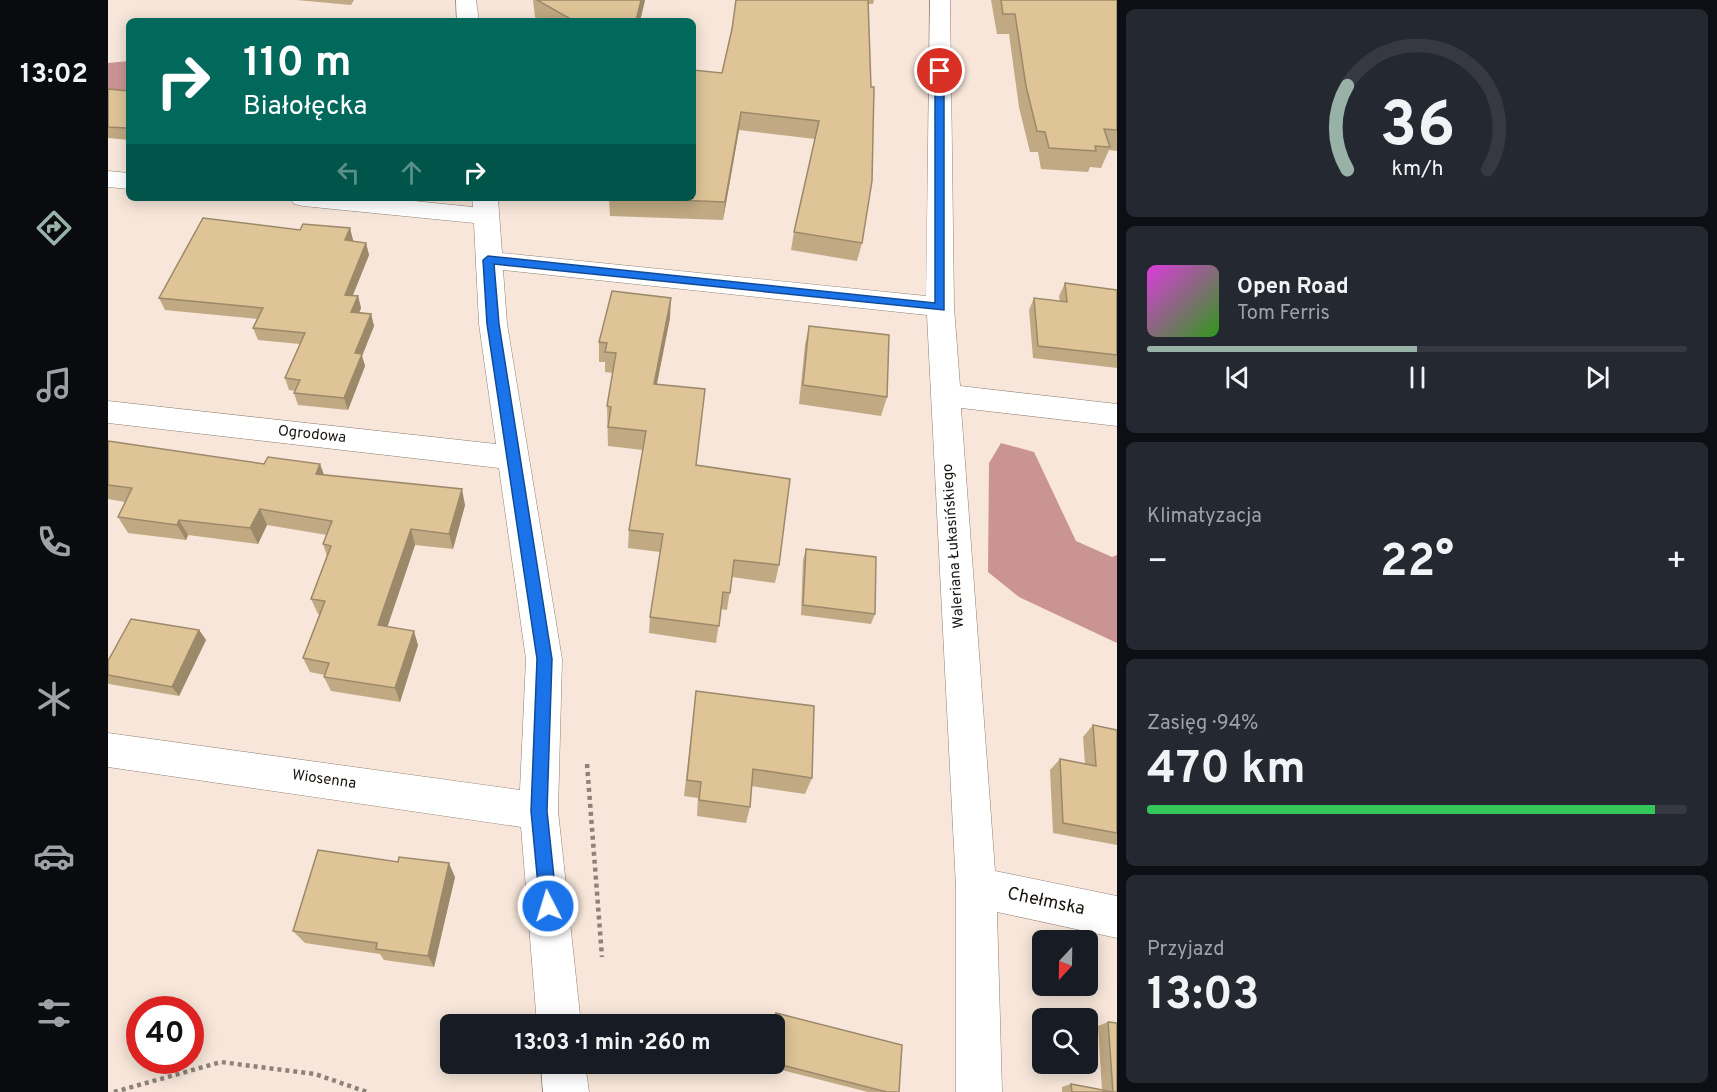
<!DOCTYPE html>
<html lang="pl">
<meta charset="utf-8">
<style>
body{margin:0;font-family:Overpass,sans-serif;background:#242831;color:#f1f3f6;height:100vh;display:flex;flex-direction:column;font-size:22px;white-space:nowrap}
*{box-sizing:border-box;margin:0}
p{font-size:20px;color:#9ea1a6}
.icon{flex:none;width:33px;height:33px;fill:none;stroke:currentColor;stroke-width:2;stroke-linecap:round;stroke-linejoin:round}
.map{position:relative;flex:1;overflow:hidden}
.panel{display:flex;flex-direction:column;gap:9px;padding:9px;background:#0d0f14;width:600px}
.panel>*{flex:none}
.banner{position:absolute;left:18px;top:18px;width:570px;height:183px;border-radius:9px;box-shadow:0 3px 15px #0003;background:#00695c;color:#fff;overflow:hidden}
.needle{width:39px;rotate:202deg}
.tools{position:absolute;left:924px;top:930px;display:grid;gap:12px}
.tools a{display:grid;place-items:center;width:66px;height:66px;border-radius:9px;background:#171b24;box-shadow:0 3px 15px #0003;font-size:30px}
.speed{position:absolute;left:18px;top:996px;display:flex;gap:12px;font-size:30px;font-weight:700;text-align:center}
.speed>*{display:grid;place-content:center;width:78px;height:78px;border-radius:50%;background:#171b24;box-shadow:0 3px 15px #0003;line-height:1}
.speed .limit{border:9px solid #d22;background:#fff;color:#111}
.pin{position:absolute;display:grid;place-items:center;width:51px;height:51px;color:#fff;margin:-26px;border:3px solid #fff;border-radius:50%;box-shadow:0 2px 6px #0007}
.me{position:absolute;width:66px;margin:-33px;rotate:355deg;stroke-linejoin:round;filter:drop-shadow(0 0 4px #0008)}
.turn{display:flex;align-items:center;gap:21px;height:126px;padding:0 18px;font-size:27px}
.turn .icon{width:78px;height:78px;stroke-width:2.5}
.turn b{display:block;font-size:42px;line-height:51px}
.lanes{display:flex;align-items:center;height:57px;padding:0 18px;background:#0003;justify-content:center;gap:30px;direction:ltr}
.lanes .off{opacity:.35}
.big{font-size:45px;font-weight:700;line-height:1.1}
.panel .widget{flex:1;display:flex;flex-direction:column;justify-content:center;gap:9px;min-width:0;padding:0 21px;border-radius:9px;background:#242831}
.panel .dial{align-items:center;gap:0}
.dial svg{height:156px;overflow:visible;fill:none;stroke:#363941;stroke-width:7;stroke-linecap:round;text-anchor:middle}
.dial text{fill:#f1f3f6;stroke:none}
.song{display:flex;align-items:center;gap:18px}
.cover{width:72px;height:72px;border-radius:9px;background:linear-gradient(135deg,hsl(300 70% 55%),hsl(110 70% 35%))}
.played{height:6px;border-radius:3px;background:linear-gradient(90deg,#98b2a8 50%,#363941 50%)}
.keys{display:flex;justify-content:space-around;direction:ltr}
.heat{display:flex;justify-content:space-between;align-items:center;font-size:33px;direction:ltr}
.charge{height:9px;border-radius:4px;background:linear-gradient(90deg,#34c759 94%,#363941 0)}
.trip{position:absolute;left:332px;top:1014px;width:345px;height:60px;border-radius:9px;background:#171b24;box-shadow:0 3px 15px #0003;font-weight:700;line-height:60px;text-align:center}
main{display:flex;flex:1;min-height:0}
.dock{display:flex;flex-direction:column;width:108px;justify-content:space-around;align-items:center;background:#090b0e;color:#9ea1a6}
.dock .icon{width:42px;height:42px}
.dock .on{color:#98b2a8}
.dock b{font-size:27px;color:#f1f3f6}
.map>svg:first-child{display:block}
.forest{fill:#cb9494}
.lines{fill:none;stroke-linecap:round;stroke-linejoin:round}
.minor-casing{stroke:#908075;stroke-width:1}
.path{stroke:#8d8179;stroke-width:4.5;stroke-dasharray:4 4;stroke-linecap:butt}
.minor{fill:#fff;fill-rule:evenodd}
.wall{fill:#c0a983}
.shaded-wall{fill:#9c896a}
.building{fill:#dfc498;stroke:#9c896a;stroke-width:1.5}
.route{fill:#1a73e8;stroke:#114b97;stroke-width:1.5}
.labels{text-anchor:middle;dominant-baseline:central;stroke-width:4.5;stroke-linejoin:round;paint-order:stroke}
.street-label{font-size:15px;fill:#1b1511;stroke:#fff}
.near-street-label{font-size:18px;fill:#1b1511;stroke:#fff}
</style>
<main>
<nav class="dock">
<b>13:02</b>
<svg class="icon on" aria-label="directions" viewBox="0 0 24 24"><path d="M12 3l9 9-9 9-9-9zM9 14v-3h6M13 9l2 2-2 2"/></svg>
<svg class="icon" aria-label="music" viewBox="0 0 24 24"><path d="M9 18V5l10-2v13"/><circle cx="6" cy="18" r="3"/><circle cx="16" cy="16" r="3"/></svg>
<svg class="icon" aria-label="phone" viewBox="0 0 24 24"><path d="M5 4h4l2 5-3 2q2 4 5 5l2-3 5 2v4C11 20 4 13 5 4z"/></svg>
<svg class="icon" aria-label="climate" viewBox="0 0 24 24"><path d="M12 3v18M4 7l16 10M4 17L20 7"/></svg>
<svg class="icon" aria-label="car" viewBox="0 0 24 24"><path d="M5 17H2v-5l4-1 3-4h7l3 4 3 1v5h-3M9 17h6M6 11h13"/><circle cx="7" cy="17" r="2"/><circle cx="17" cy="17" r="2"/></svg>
<svg class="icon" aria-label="filters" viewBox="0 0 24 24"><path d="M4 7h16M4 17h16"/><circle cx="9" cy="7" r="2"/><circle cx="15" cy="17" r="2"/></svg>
</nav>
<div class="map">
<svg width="1009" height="1092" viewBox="0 0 1009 1092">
<rect width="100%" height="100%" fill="#f7e6d9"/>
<!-- forest -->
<g class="forest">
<polygon points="21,61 21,99 0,101 0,63"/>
<polygon points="893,443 926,452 968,541 1004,557 1009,555 1009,643 911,597 880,572 881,463"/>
</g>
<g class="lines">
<!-- minor casing -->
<g class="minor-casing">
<g id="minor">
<polygon points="348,0 368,0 371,21 349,21"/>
<polygon points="822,0 842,0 846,307 852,386 1009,404 1009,426 853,408 887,871 1009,896 1009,938 889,912 894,1092 848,1092 848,887 819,315 395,270 399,324 454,659 450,811 473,1024 429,1024 413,827 0,767 0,733 412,790 418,659 391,468 0,423 0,401 388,444 371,324 366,223 195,206 186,204 182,198 277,198 365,207 364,198 390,198 394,253 818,296"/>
<polygon points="0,171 21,173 21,189 0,187"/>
<polygon points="433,1064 477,1064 481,1092 435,1092"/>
</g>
</g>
<!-- path -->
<g class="path">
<polyline points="479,764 494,957"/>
<polyline points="6,1092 113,1062 207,1074 259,1092"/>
</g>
<!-- minor -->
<use href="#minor" class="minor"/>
</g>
<!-- wall -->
<g class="wall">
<polygon points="188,0 246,0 243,5"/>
<polygon points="425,0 537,0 532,21 433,21 427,17"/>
<polygon points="628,0 766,0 765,4 760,4 754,243 749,261 683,250 686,232 707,139 631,130 615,220 502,216 501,198 585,198 624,29"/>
<polygon points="883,0 1009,0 1009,151 1001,150 993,168 982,167 980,172 933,169 930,152 922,152 911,107 901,34 889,34"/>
<polygon points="0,89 21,91 21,140 0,138"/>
<polygon points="242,228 245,241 258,243 261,255 245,295 250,296 253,308 251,312 263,314 266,326 254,356 257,366 240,410 190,405 186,393 187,391 181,390 177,378 192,344 150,340 145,328 150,319 57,310 51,298 192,230"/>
<polygon points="957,283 1009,290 1009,368 925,358 921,310 926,298 952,301 951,296"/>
<polygon points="562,318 549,384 589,465 671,565 667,583 624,577 619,610 613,609 608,643 541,633 542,617 552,552 520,548 521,530 535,450 500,446 499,406 505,373 497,372 497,362 491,362 491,342"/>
<polygon points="701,326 779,397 773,416 691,404 697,345"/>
<polygon points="0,441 216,475 357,505 345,549 307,545 279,627 310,645 292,702 223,691 216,677 217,675 202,672 195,658 212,614 210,614 203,599 219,556 215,544 219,535 159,525 150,544 80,535 78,540 20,533 10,517 17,502 0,499"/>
<polygon points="698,549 767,614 763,624 693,615 695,560"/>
<polygon points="91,630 98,640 71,696 1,684 0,683 0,661"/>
<polygon points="588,691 704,778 697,794 643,786 642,807 638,823 589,816 590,798 576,796"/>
<polygon points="985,725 1009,730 1009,845 945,833 942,770 952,759 977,764 975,737"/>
<polygon points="347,877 326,967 276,960 272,954 197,943 185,931"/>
<polygon points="668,1013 791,1092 760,1092 658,1066 659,1064 666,1064 666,1024 664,1024 665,1018"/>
<polygon points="1000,1022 1009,1092 954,1092 954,1087 963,1084 994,1090 990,1026"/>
</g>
<!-- shaded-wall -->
<g class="shaded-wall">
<polygon points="533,0 537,0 532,21 528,21"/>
<polygon points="633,112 631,130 615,220 617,202"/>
<polygon points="242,228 245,240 240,253 237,240"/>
<polygon points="258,243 261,255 240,307 237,295"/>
<polygon points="250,296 253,308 247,324 243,312"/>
<polygon points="563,298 562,318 545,403 546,384"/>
<polygon points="263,314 266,326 254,356 257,366 240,410 236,398 247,353"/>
<polygon points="212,464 218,480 208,474"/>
<polygon points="354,489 357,505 345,549 341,534"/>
<polygon points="152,509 159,525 150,544 142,528"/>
<polygon points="71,520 80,535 78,540 69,525"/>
<polygon points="303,529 307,545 275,640 270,625"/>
<polygon points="91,630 98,640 71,696 64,687"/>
<polygon points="306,631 310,645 292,702 287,688"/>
<polygon points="341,863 347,877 326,967 320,956"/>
</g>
<!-- building -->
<g class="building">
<polygon points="429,0 533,0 528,21 466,21"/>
<polygon points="628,0 760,0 763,87 766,87 764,181 754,243 686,232 711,121 633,112 617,202 518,198 585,198 585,70 614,73 624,29"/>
<polygon points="893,0 1009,0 1009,130 996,129 1002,147 987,146 988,151 941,148 937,132 929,131 918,86 907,14 895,14"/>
<polygon points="0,89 21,91 21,125 18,128 0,127"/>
<polygon points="95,218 192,230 195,224 242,228 237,240 258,243 237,295 250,296 243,312 263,314 247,353 254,354 236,398 186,393 192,380 177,378 197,333 145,328 155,308 51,298"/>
<polygon points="957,283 1009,290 1009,355 930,346 926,298 959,302"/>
<polygon points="504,291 563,298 546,384 597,389 588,465 682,479 671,565 626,560 622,593 615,592 611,626 542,617 555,534 521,530 538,431 500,427 503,407 499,406 508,353 497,352 499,343 491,342"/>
<polygon points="701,326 781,335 779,397 695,385"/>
<polygon points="0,441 156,464 160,457 212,464 208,474 354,489 341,534 303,529 270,625 306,631 287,688 216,677 221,663 195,658 217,601 203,599 223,546 215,544 224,521 152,509 142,528 71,520 69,525 10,517 24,488 0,485"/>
<polygon points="698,549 768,557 767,614 695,605"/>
<polygon points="23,619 91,630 64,687 0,675 0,661"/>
<polygon points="588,691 706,706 704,778 645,769 642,807 591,800 593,782 579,780"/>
<polygon points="985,725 1009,730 1009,833 955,823 952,759 988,766"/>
<polygon points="210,850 290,862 291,857 341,863 320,956 268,949 269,943 185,931"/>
<polygon points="668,1013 794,1045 791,1092 779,1092 666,1063 666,1029"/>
<polygon points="1000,1022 1009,1023 1009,1092 964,1092 963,1084 1005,1092"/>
</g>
<!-- route -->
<polygon class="route" points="832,68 836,71 836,310 386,264 391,324 444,659 439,811 449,906 446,912 440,914 434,912 432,906 423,811 429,659 379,324 375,260 380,256 827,303 827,71"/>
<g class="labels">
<!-- street labels -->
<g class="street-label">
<text transform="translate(204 435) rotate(6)">Ogrodowa</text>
<text transform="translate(846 546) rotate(-94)">Waleriana Łukasińskiego</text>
<text transform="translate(216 780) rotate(8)">Wiosenna</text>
</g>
<!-- near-street labels -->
<g class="near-street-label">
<text transform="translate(938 902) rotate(12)">Chełmska</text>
</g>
</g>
</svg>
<div class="tools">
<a><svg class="needle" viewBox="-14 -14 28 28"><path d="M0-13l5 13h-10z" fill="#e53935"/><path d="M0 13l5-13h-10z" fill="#9ea1a6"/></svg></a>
<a><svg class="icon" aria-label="search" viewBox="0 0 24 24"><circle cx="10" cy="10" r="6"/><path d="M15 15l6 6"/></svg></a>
</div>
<div class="speed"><div class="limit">40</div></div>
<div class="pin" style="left:832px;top:71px;background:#d93025"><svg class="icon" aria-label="arrive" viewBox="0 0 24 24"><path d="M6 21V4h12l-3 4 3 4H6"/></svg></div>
<svg class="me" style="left:440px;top:906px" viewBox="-20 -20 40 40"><circle r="17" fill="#1a73e8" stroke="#fff" stroke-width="3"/><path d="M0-11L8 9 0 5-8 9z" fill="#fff"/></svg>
<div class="trip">13:03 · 1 min · 260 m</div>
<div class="banner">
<div class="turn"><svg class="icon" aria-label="right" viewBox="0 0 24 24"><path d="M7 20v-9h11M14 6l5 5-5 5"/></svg><div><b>110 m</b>Białołęcka</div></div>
<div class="lanes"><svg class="icon off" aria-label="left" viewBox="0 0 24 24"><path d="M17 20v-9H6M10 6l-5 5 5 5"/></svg><svg class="icon off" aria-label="ahead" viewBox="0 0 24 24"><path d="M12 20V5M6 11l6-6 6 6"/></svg><svg class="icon" aria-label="right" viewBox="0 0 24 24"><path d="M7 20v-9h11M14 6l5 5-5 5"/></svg></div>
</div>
</div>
<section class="panel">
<div class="widget dial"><svg viewBox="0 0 100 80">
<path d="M14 69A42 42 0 1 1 86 69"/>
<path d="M14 69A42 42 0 0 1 14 26" stroke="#98b2a8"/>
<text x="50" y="56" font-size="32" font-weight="700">36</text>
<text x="50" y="72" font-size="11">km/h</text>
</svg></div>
<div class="widget">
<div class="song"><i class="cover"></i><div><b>Open Road</b><p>Tom Ferris</p></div></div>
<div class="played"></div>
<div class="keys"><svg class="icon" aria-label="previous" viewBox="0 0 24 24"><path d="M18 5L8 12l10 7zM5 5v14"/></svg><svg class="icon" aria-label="pause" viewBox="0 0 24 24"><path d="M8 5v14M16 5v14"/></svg><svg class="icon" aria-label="next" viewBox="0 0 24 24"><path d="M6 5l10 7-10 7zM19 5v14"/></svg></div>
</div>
<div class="widget"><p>Klimatyzacja</p>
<div class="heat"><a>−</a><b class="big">22°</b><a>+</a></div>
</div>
<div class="widget"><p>Zasięg · 94%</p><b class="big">470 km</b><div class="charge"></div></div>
<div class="widget"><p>Przyjazd</p><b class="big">13:03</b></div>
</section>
</main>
